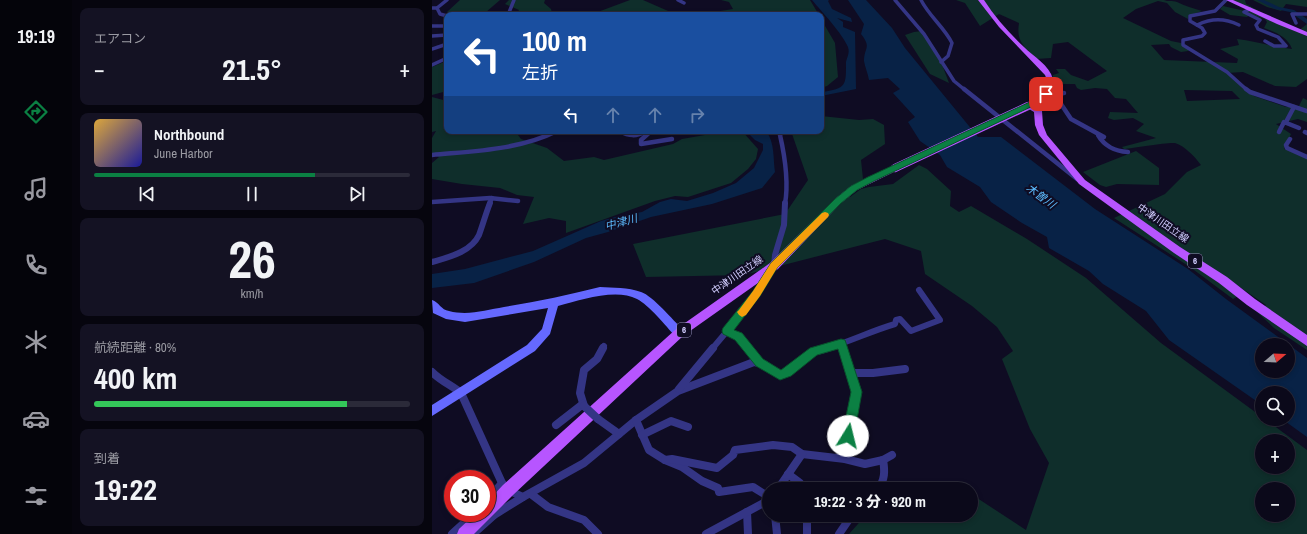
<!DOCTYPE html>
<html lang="ja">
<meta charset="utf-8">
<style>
body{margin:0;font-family:"Archivo Narrow","Noto Sans JP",sans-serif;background:#141223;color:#f1f3f6;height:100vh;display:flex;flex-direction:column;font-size:15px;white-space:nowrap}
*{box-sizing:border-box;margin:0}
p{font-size:13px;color:#9a9aa2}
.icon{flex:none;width:22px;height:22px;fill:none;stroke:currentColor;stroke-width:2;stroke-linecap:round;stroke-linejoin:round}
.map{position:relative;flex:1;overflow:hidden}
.panel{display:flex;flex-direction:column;gap:8px;padding:8px;background:#06050e;width:360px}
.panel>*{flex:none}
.hud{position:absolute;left:12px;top:12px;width:380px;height:122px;border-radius:8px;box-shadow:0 2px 6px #0003,0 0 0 1px #2b2a39;background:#1a4fa0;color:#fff;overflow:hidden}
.needle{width:26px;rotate:71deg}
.buttons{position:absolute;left:823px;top:338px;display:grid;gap:8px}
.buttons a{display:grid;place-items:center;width:40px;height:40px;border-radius:50%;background:#0b091a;box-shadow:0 2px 6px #0003,0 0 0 1px #2b2a39;font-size:20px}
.speed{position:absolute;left:12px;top:470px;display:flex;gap:8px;font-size:20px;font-weight:700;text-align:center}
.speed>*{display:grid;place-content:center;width:52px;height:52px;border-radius:50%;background:#0b091a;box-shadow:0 2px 6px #0003,0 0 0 1px #2b2a39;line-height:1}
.speed .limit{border:6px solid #d22;background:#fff;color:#111}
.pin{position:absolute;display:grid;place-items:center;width:34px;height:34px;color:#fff;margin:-17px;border-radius:8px;box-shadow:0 2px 6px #0006}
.me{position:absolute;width:44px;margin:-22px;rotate:9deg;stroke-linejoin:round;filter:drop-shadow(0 0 3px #0008)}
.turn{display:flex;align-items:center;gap:14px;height:84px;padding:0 12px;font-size:18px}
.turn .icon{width:52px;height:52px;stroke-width:2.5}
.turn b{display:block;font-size:28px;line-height:34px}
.lanes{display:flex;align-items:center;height:38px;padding:0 12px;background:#0003;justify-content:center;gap:20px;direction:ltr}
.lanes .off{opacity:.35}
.big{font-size:30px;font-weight:800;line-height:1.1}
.panel .tile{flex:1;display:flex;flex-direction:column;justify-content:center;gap:6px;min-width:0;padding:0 14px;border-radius:8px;background:#141223}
.panel .dial{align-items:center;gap:0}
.dial b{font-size:52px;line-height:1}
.song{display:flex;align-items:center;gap:12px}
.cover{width:48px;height:48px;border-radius:6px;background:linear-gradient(135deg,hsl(40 70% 55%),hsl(240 70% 35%))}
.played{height:4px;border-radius:2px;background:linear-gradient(90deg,#0b8043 70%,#2b2a39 70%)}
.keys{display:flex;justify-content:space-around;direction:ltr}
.heat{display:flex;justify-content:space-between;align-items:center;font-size:22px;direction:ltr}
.charge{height:6px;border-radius:3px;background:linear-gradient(90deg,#34c759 80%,#2b2a39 0)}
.trip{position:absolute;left:330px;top:482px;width:216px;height:40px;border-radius:20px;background:#0b091a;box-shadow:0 2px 6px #0003,0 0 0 1px #2b2a39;font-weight:800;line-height:40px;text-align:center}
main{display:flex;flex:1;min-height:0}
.menu{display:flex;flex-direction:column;width:72px;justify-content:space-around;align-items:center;background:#04040a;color:#9a9aa2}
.menu .icon{width:28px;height:28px}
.menu .current{color:#0b8043}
.menu b{font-size:18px;color:#f1f3f6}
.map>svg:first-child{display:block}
.green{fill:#0f2e2b;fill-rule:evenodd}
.water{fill:#082246;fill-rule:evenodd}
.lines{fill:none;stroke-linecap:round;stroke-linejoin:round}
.river{fill:#082246;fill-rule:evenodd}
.street-far3{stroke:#343585;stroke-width:3.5}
.street-far2{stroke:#343585;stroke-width:4.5}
.street-far1{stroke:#343585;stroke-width:6}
.street{stroke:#343585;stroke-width:8}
.secondary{fill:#6569ff;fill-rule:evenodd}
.primary{fill:#b755ff;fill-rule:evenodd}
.street-bridge{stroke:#343585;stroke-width:8}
.primary-bridge{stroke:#b755ff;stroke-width:8}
.route{fill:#0b8043;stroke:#07532c}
.slow{fill:#f59e0b}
.labels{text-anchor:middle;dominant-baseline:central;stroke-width:4;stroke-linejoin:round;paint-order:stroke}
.shield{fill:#0f0c23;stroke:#9894bd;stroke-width:1}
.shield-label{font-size:9px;font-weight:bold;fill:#d2ceff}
.street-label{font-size:10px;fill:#d2ceff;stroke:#0f0c23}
.water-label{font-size:11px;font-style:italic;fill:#5cbcff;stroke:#0f0c23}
</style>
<main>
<nav class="menu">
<b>19:19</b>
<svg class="icon current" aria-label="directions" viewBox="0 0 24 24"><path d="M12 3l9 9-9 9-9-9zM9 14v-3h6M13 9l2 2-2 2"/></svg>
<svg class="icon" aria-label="music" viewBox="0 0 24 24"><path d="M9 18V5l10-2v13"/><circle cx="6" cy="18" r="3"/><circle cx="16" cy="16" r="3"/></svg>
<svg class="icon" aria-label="phone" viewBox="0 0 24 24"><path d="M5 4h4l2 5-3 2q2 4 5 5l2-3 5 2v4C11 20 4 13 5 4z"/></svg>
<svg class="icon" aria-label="climate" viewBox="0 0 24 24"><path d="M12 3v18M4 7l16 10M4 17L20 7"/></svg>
<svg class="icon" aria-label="car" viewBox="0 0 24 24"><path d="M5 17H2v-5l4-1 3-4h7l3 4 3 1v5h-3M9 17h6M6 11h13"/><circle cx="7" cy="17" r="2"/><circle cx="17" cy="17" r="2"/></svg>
<svg class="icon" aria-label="filters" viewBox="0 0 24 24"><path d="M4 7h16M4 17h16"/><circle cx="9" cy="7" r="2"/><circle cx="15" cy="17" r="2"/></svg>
</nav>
<section class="panel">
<div class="tile"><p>エアコン</p>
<div class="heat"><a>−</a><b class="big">21.5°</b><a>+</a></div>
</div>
<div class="tile">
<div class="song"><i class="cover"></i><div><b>Northbound</b><p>June Harbor</p></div></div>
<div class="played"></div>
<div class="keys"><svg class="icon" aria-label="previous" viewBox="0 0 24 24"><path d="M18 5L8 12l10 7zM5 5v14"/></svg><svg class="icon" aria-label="pause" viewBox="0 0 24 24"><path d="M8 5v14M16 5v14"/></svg><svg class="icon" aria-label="next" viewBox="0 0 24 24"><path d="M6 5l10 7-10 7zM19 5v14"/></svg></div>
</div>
<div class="tile dial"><b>26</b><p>km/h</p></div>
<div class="tile"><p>航続距離 · 80%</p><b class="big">400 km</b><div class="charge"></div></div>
<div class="tile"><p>到着</p><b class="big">19:22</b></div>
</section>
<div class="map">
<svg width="875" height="534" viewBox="0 0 875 534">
<rect width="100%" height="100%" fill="#0f0c23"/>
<!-- green -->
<g class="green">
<polygon points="28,0 68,0 54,12 15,12"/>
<polygon points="77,0 113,0 112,3 119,9 120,13 117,15 84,15 87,10 73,4"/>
<polygon points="198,0 211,0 243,14 252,15 167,15 163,13"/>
<polygon points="289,0 378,0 387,15 264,15 301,9 297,2"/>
<path d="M524,0H732C736,2 740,0 745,2C753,6 761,8 770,11L756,16V19L743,12L735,3L726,1L704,9L691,18L739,41L749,43L757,50L756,51L749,52L739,47L737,44L719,45L732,60L805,63L806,59L788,49L807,45L805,39C824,41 841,47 860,49C856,37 843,32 832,28L835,22L833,19L818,14L815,17L798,15L788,9L791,6L813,11L818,8L800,0H813L814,4L825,10L823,13L865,32L875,24V79L864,87L843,86L811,72L795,73L822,96L854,107L867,106L871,98L875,100V122L866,119L844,124L859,134L852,149L875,155V350L842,328L825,312L834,305L796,279L806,296L801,299L758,267L682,218L733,194L755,172L769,165C763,157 753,146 743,143C736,142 701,148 692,149L690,147L724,138L704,131L712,124L701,118L682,120L676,118L678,112L706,113L694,99L683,98L675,89L663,88L649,90L645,88L643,84H630L629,88L631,92L620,87L621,75L627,73L624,69H633L639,75L656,81L675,71L636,42L621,44L619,58L604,59C592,46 584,42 587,23L567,14L548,26L533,3ZM752,90L800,91L808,99L755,101Z"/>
<polygon points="821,0 875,0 875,7 854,4 849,11 835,7"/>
<polygon points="389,19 403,43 406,77 395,86 389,88"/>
<polygon points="490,31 505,51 517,83 498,74 473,35 482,32"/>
<polygon points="12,62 15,62 15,91 0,95 0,67"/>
<polygon points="0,97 15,101 15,131 83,131 89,139 115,148 132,161 162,157 172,160 241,144 250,139 273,135 272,131 310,131 326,149 324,159 316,169 299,183 256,197 243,196 223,201 134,233 134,221 117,218 91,224 102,197 85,195 68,188 30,184 0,179 0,163 7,157 0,155 0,138 4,131 0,132"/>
<path d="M389,116L427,120L441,119L452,125L453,144L429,160L431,179L411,193L418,197L429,189L437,187L461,184L487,165L495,169L519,191L518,206L527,212L539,206L595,239L654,278L729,343L830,417V419H833L875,450V534H417L434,515H539V494L594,530L617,463L598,429L570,359L581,351L565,327L540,306L493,274L489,251L453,239L312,275L214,277L201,244L353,214L376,180L359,131H389ZM830,441H856V467H830ZM830,489H856V515H830Z"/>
<polygon points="704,151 727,168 727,185 685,184 674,187 668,185 651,172"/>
<polygon points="478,481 529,488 531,489 458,489 460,487"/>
</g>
<!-- water -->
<g class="water">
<path d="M380,0H397L396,1L400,9L419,18L420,22L405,18L411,22V27L423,32L424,89L389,96V92C415,89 414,85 414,62C415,57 418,53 416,47C410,33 390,12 380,0Z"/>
<path d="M416,0H434L460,28L473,48L546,137H569L663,209L756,269L794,299L875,358V437L850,419H856V393H830V405L737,340L714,311L671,284L657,271L617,248L615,237L590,223L559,202L548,187L515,167L508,155L488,141L476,122L483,117L461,93L468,89L456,78L437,80C436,74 433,67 432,61C432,47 440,48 429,34L432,24ZM830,345H856V371H830Z"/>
<path d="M314,131H334C343,142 341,159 343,172L330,188L280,204L219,217L176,232L154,238L102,262L42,283L0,288V274L33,269L101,251L169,221L187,216L210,212L228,202L239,199L255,201L281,193L304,183L322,168L331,150V144L323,140Z"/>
</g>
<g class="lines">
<!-- river -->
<polygon class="river" points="825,0 832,0 847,7 862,10 875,19 875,24 858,12 843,9"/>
<!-- street-far3 -->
<g class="street-far3">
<polyline points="246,0 252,3"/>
<polyline points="463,0 492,34 522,81 533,90"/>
<path d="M489,0C497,16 512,27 520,43L516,56L509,62"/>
<polyline points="794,0 783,11 758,16 758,21 770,28 773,33 770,36 751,40 751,45 795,72 815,90"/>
<polyline points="0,8 5,8 15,0"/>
<polyline points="5,8 8,14 15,16"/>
<polyline points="818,9 812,12 828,20 824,25 826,29 846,37 854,46 842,46 833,41"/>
<polyline points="76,15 82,0"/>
<polyline points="864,23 860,14 875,14"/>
<path d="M765,25C780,18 792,18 807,25"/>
<polyline points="0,26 15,26"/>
<polyline points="0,36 15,35"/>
<polyline points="0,49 15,44"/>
<polyline points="0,65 15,58"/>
</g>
<!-- street-far2 -->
<g class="street-far2">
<polyline points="532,89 645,179"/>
<polyline points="814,89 818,92 875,111"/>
<polyline points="623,95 639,119 672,137"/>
<polyline points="612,96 632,93"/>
<polyline points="854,122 862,107"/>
<path d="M187,131C197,136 204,137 214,131"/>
<polyline points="219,131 209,140 209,144 240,139"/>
<path d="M351,131L348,135C353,157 357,181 353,204"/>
<polyline points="847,132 852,122 867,128"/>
<polyline points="873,132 875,133"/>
<path d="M666,135C673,147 683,151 696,152"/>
<polyline points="858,139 854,145 855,148 875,157"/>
<path d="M0,155C42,151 87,150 125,131"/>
<polyline points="0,202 58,198 86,201"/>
<polyline points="57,204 60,198"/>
</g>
<!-- street-far1 -->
<g class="street-far1">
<path d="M0,262C17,257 39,252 47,235C51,224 54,213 58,203"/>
<polyline points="295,331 306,336 317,349"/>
<polyline points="409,344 411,349"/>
<polyline points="170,349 172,346"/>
<polyline points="280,349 317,305 342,266 343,255 352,225 353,203"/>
<path d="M393,349C417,342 439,331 463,324L464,320L468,319L479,331L508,320L487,290"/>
</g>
<!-- street -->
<g class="street">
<polyline points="316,348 328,362"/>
<polyline points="410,348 424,392 413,459"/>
<path d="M0,372C9,381 19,385 29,393L70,483L76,490L91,497L152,463L204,420L246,391L322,362L332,364L348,375L355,372L382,352L396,348"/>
<polyline points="419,373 441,373 473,369"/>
<polyline points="247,389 281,348"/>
<polyline points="152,406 148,393 152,370 165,359 171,348"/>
<polyline points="166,419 187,434"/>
<polyline points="204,420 217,450 233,460 250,467 270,481 286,488 287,492 321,487 337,497"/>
<polyline points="124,425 151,404"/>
<polyline points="210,435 239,421 256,427"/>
<polyline points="233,460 240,459 285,468 301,455 303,450 341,445 360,447 370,454 413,459 433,464 451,460 460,455"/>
<polyline points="356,474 368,483 371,489"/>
<polyline points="346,489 370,454"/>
<path d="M446,489C453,480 453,471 451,460"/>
<polyline points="99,494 116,507 152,520 166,534"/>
<polyline points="55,501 70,483"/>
<polyline points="315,512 316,534"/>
<polyline points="62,515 91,497"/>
<polyline points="343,515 345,534"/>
<polyline points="375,515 375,534"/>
<polyline points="20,534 43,513"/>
<polyline points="41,534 61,516 66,507"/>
<polyline points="274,534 337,500"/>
<polyline points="407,534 420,515"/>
</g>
<!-- secondary -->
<path class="secondary" d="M168,287C181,288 196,287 209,292C221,296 241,320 251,330L252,333L251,336L247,337L243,336C234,326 217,305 205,299C184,288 148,300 126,306L118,334L103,351L0,416V405L95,345L110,329L116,308L33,322L14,319L1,313L0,300C7,302 9,310 17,311C36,316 54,310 72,307C104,302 136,295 168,287Z"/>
<!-- primary -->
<g class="primary">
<path d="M546,0H552C563,17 577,33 592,47C602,57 617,65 621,79C625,91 612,100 603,105L610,111L611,125L615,135L653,180L748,247L795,277L823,299L875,335V346L815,305L787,283L742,253L647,184L607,135L603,125L602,112L592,106C603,96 621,94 613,75L567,27Z"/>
<polygon points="794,0 801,0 875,32 875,36 845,24"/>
<polygon points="463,165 466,166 467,168 466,170 425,190 409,203 346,269 251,336 81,495 42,534 25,534 27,529 44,513 55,513 55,502 71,485 243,330 338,263 403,199 419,186"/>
</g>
<!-- street-bridge -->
<polyline class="street-bridge" points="152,406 166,419"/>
<!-- primary-bridge -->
<polyline class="primary-bridge" points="463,168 596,106"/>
</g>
<!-- route -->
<polygon class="route" points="611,93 617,94 605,104 442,181 425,190 409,203 345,268 328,296 302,330 310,333 331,359 349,370 378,348 409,339 413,340 430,392 422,436 420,441 416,442 412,441 410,436 419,392 406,349 385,355 359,376 348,380 324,366 303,340 291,334 290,331 291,328 321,291 339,263 403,199 419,186 436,177 600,101"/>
<!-- slow -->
<polygon class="slow" points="393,212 396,213 397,215 396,217 345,268 328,296 314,315 310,317 307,315 305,312 307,310 321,291 339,263 390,213"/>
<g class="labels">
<!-- shield labels -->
<g class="shield">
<rect x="756" y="254" width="14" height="14" rx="3"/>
<rect x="245" y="323" width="14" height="14" rx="3"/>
</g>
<g class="shield-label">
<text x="763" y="261">6</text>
<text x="252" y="330">6</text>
</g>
<!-- street labels -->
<g class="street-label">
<text transform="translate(731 223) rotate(35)">中津川田立線</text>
<text transform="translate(305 275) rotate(-35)">中津川田立線</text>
</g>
<!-- water labels -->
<g class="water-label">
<text transform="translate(609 196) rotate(36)">木曽川</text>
<text transform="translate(189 222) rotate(-15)">中津川</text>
</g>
</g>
</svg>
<div class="buttons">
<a><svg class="needle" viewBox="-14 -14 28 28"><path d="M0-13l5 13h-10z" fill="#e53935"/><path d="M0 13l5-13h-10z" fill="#9a9aa2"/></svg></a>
<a><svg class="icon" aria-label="search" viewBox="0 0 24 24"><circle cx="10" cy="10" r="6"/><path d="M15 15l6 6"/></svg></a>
<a>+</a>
<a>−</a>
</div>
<div class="speed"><div class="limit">30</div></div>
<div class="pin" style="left:614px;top:94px;background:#d93025"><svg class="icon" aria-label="arrive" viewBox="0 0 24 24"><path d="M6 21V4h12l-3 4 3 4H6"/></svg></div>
<svg class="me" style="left:416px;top:436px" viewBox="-20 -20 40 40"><circle r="19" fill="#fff"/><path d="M0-13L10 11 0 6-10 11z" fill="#0b8043"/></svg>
<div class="trip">19:22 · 3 分 · 920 m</div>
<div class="hud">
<div class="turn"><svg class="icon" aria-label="left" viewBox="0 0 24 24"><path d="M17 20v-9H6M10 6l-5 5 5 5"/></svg><div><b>100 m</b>左折</div></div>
<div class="lanes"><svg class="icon" aria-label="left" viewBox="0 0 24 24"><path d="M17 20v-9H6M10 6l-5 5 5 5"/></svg><svg class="icon off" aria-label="ahead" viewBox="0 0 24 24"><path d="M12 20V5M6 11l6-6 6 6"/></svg><svg class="icon off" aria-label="ahead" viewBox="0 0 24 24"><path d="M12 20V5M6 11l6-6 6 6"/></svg><svg class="icon off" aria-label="right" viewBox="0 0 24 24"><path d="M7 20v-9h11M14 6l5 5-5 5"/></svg></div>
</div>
</div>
</main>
